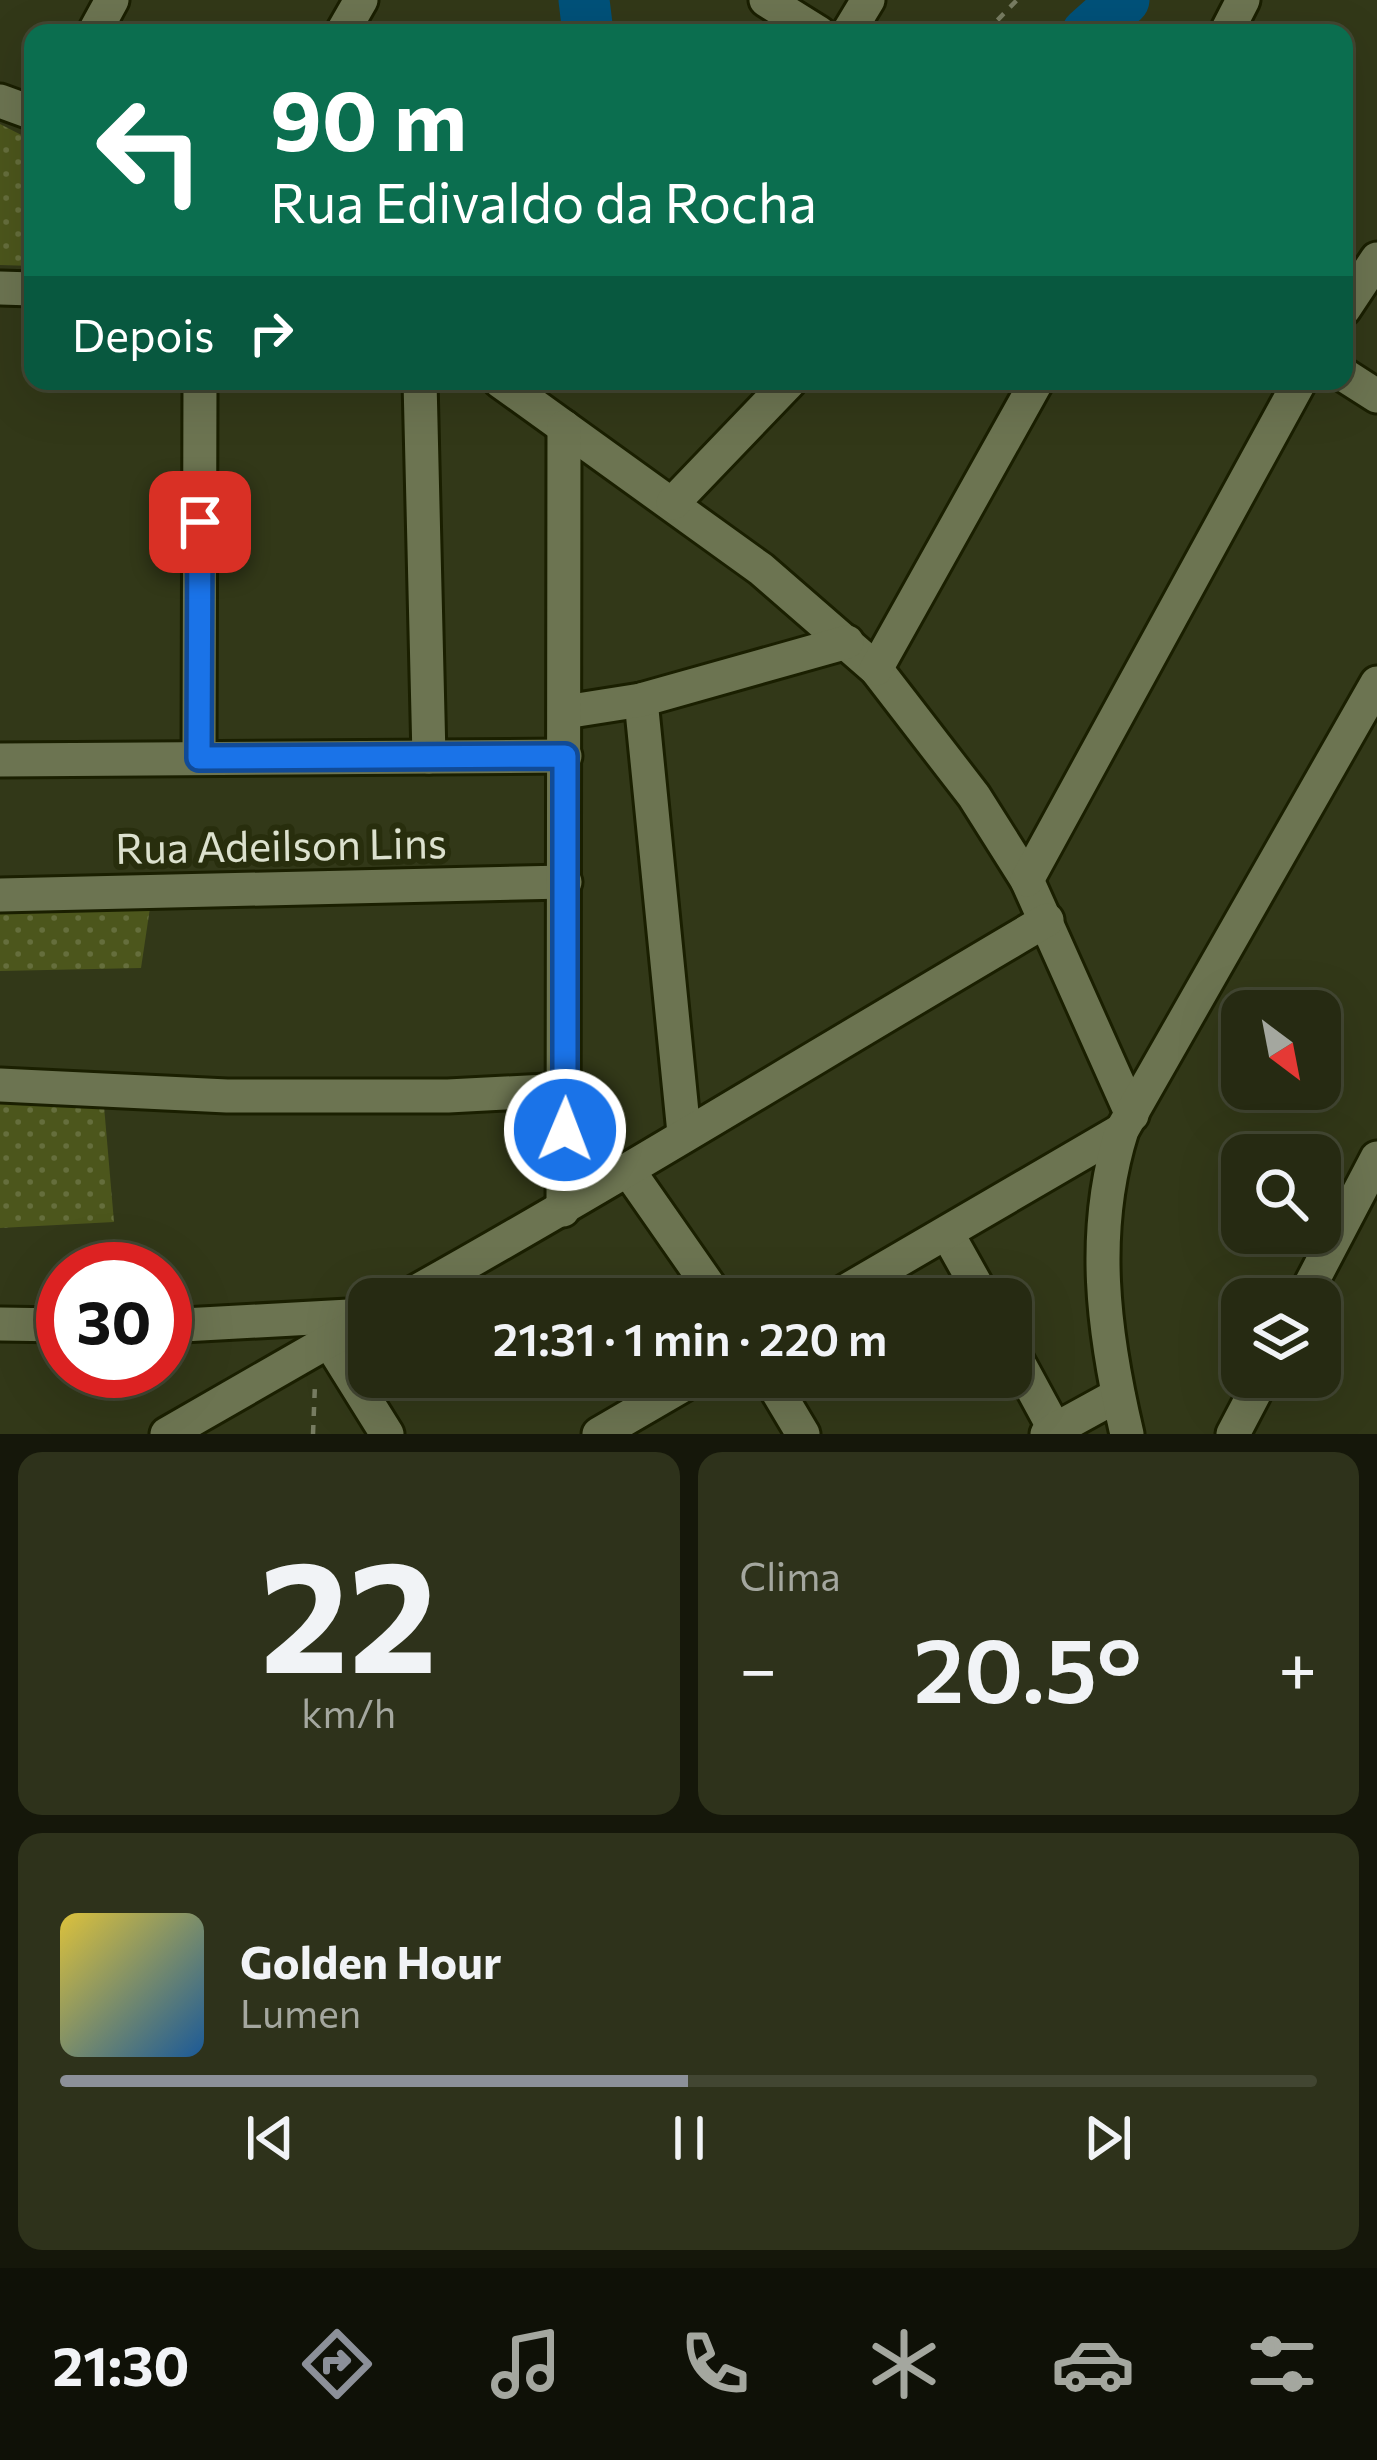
<!DOCTYPE html>
<html lang="pt">
<meta charset="utf-8">
<style>
body{margin:0;font-family:Commissioner,sans-serif;background:#2e321b;color:#f1f3f6;height:100vh;display:flex;flex-direction:column;font-size:45px;white-space:nowrap}
*{box-sizing:border-box;margin:0}
p{font-size:39px;color:#a4a79f}
.icon{flex:none;width:66px;height:66px;fill:none;stroke:currentColor;stroke-width:2;stroke-linecap:round;stroke-linejoin:round}
.map{position:relative;height:1434px;overflow:hidden}
.details{display:flex;flex-direction:column;gap:18px;padding:18px;background:#15170a;flex:1}
.details>*{flex:none}
.top-card{position:absolute;left:24px;top:24px;width:1329px;height:366px;border-radius:24px;box-shadow:0 12px 48px #0002,0 0 0 3px #424632;background:#0b6e4f;color:#fff;overflow:hidden}
.needle{width:78px;rotate:148deg}
.fabs{position:absolute;left:1221px;top:990px;display:grid;gap:24px}
.fabs a{display:grid;place-items:center;width:120px;height:120px;border-radius:24px;background:#262a12;box-shadow:0 12px 48px #0002,0 0 0 3px #424632;font-size:60px}
.speed{position:absolute;left:36px;top:1242px;display:flex;gap:24px;font-size:60px;font-weight:700;text-align:center}
.speed>*{display:grid;place-content:center;width:156px;height:156px;border-radius:50%;background:#262a12;box-shadow:0 12px 48px #0002,0 0 0 3px #424632;line-height:1}
.speed .limit{border:18px solid #d22;background:#fff;color:#111}
.pin{position:absolute;display:grid;place-items:center;width:102px;height:102px;color:#fff;margin:-51px;border-radius:24px;box-shadow:0 6px 18px #0006}
.me{position:absolute;width:132px;margin:-66px;rotate:1deg;stroke-linejoin:round;filter:drop-shadow(0 0 9px #0008)}
.turn{display:flex;align-items:center;gap:42px;height:252px;padding:0 48px;font-size:54px}
.turn .icon{width:156px;height:156px;stroke-width:2.5}
.turn b{display:block;font-size:84px;line-height:102px}
.then{display:flex;align-items:center;height:114px;padding:0 48px;background:#0003;gap:24px;font-size:45px}
.big{font-size:90px;font-weight:600;line-height:1.1}
.details .tile{flex:1;display:flex;flex-direction:column;justify-content:center;gap:18px;min-width:0;padding:0 42px;border-radius:24px;background:#2e321b}
.details .dial{align-items:center;gap:0}
.dial b{font-size:156px;line-height:1}
.song{display:flex;align-items:center;gap:36px}
.cover{width:144px;height:144px;border-radius:18px;background:linear-gradient(135deg,hsl(50 70% 55%),hsl(210 70% 35%))}
.played{height:12px;border-radius:6px;background:linear-gradient(90deg,#8c9099 50%,#424632 50%)}
.keys{display:flex;justify-content:space-around;direction:ltr}
.heat{display:flex;justify-content:space-between;align-items:center;font-size:66px;direction:ltr}
.details .tiles{flex:1;display:grid;gap:18px;grid-template-columns:1fr 1fr}
.tile:last-child{grid-column:span 2}
.trip{position:absolute;left:348px;top:1278px;width:684px;height:120px;border-radius:24px;background:#262a12;box-shadow:0 12px 48px #0002,0 0 0 3px #424632;font-weight:600;line-height:120px;text-align:center}
.dock{display:flex;height:192px;justify-content:space-around;align-items:center;background:#0f1107;color:#a4a79f}
.dock .icon{width:84px;height:84px}
.dock .current{color:#8c9099}
.dock b{font-size:54px;color:#f1f3f6}
.map>svg:first-child{display:block}
.green{fill:url(#green-dots)}
.lines{fill:none;stroke-linecap:round;stroke-linejoin:round}
.river{stroke:#005179;stroke-width:51}
.minor-casing{stroke:#1a1f00;stroke-width:39}
.path{stroke:#777c61;stroke-width:4.5;stroke-dasharray:9 9;stroke-linecap:butt}
.minor{stroke:#6c7451;stroke-width:33}
.route-casing{stroke:#114b97;stroke-width:30}
.route{stroke:#1a73e8;stroke-width:21}
.labels{text-anchor:middle;dominant-baseline:central;stroke-width:12;stroke-linejoin:round;paint-order:stroke}
.street-label{font-size:42px;fill:#dce1ce;stroke:#282e0d}
</style>
<div class="map">
<svg width="1377" height="1434" viewBox="0 0 1377 1434">
<defs>
<pattern id="green-dots" width="8" height="8" patternUnits="userSpaceOnUse" patternTransform="scale(3)"><rect width="8" height="8" fill="#4c561c"/><path d="M2 2h.1M6 6h.1" fill="none" stroke="#656e3c" stroke-width="1.8" stroke-linecap="round"/></pattern>
</defs>
<rect width="100%" height="100%" fill="#323818"/>
<!-- green -->
<g class="green">
<polygon points="0,124 33,141 33,266 0,265"/>
<polygon points="151,901 141,968 0,971 0,904"/>
<polygon points="0,1097 104,1106 114,1222 0,1228"/>
</g>
<g class="lines">
<!-- river -->
<g class="river">
<polyline points="584,0 588,33"/>
<polyline points="1087,33 1124,0"/>
</g>
<!-- minor casing -->
<g class="minor-casing">
<g id="minor">
<polyline points="766,0 819,33"/>
<polyline points="94,33 112,0"/>
<polyline points="342,33 361,0"/>
<polyline points="848,33 868,0"/>
<polyline points="1226,33 1243,0"/>
<polyline points="0,101 33,113"/>
<polyline points="0,288 33,289"/>
<polyline points="1344,309 1377,259"/>
<polyline points="1344,375 1377,396"/>
<polyline points="420,381 429,757"/>
<polyline points="500,381 761,569 876,669 974,796 1027,880 1132,1115"/>
<polyline points="673,503 790,381"/>
<polyline points="876,669 1037,381"/>
<polyline points="641,700 684,1133"/>
<polyline points="565,712 641,700 847,642"/>
<polyline points="199,758 200,381"/>
<polyline points="0,760 565,756"/>
<polyline points="1027,880 1300,381"/>
<polyline points="0,895 565,882"/>
<polyline points="0,1085 227,1096 448,1096 565,1090"/>
<polyline points="628,1170 718,1299"/>
<polyline points="563,1210 564,427"/>
<polyline points="947,1233 984,1299"/>
<path d="M403,1299C620,1178 832,1046 1047,920"/>
<polyline points="832,1299 1122,1130"/>
<polyline points="1303,1299 1377,1158"/>
<polyline points="0,1324 63,1325"/>
<polyline points="165,1326 367,1315"/>
<polyline points="329,1341 387,1434"/>
<polyline points="1011,1349 1055,1430"/>
<polyline points="769,1377 803,1434"/>
<polyline points="167,1434 369,1318"/>
<polyline points="599,1434 697,1377"/>
<polyline points="1047,1434 1118,1395"/>
<path d="M1127,1434C1103,1332 1090,1231 1122,1130L1377,683"/>
<polyline points="1233,1434 1263,1377"/>
</g>
</g>
<!-- path -->
<g class="path">
<polyline points="985,33 1017,0"/>
<polyline points="313,1434 315,1384"/>
</g>
<!-- minor -->
<use href="#minor" class="minor"/>
</g>
<g class="lines">
<!-- route casing -->
<g class="route-casing">
<polyline id="route" points="200,522 199,758 565,756 565,1130"/>
</g>
<!-- route -->
<use href="#route" class="route"/>
</g>
<g class="labels">
<!-- street labels -->
<g class="street-label">
<text transform="translate(281 844) rotate(-1)">Rua Adeilson Lins</text>
</g>
</g>
</svg>
<div class="fabs">
<a><svg class="needle" viewBox="-14 -14 28 28"><path d="M0-13l5 13h-10z" fill="#e53935"/><path d="M0 13l5-13h-10z" fill="#a4a79f"/></svg></a>
<a><svg class="icon" aria-label="search" viewBox="0 0 24 24"><circle cx="10" cy="10" r="6"/><path d="M15 15l6 6"/></svg></a>
<a><svg class="icon" aria-label="layers" viewBox="0 0 24 24"><path d="M12 4l9 5-9 5-9-5zM3 14l9 5 9-5"/></svg></a>
</div>
<div class="speed"><div class="limit">30</div></div>
<div class="pin" style="left:200px;top:522px;background:#d93025"><svg class="icon" aria-label="arrive" viewBox="0 0 24 24"><path d="M6 21V4h12l-3 4 3 4H6"/></svg></div>
<svg class="me" style="left:565px;top:1130px" viewBox="-20 -20 40 40"><circle r="17" fill="#1a73e8" stroke="#fff" stroke-width="3"/><path d="M0-11L8 9 0 5-8 9z" fill="#fff"/></svg>
<div class="trip">21:31 · 1 min · 220 m</div>
<div class="top-card">
<div class="turn"><svg class="icon" aria-label="left" viewBox="0 0 24 24"><path d="M17 20v-9H6M10 6l-5 5 5 5"/></svg><div><b>90 m</b>Rua Edivaldo da Rocha</div></div>
<div class="then">Depois<svg class="icon" aria-label="right" viewBox="0 0 24 24"><path d="M7 20v-9h11M14 6l5 5-5 5"/></svg></div>
</div>
</div>
<section class="details">
<div class="tiles">
<div class="tile dial"><b>22</b><p>km/h</p></div>
<div class="tile"><p>Clima</p>
<div class="heat"><a>−</a><b class="big">20.5°</b><a>+</a></div>
</div>
<div class="tile">
<div class="song"><i class="cover"></i><div><b>Golden Hour</b><p>Lumen</p></div></div>
<div class="played"></div>
<div class="keys"><svg class="icon" aria-label="previous" viewBox="0 0 24 24"><path d="M18 5L8 12l10 7zM5 5v14"/></svg><svg class="icon" aria-label="pause" viewBox="0 0 24 24"><path d="M8 5v14M16 5v14"/></svg><svg class="icon" aria-label="next" viewBox="0 0 24 24"><path d="M6 5l10 7-10 7zM19 5v14"/></svg></div>
</div>
</div>
</section>
<nav class="dock">
<b>21:30</b>
<svg class="icon current" aria-label="directions" viewBox="0 0 24 24"><path d="M12 3l9 9-9 9-9-9zM9 14v-3h6M13 9l2 2-2 2"/></svg>
<svg class="icon" aria-label="music" viewBox="0 0 24 24"><path d="M9 18V5l10-2v13"/><circle cx="6" cy="18" r="3"/><circle cx="16" cy="16" r="3"/></svg>
<svg class="icon" aria-label="phone" viewBox="0 0 24 24"><path d="M5 4h4l2 5-3 2q2 4 5 5l2-3 5 2v4C11 20 4 13 5 4z"/></svg>
<svg class="icon" aria-label="climate" viewBox="0 0 24 24"><path d="M12 3v18M4 7l16 10M4 17L20 7"/></svg>
<svg class="icon" aria-label="car" viewBox="0 0 24 24"><path d="M5 17H2v-5l4-1 3-4h7l3 4 3 1v5h-3M9 17h6M6 11h13"/><circle cx="7" cy="17" r="2"/><circle cx="17" cy="17" r="2"/></svg>
<svg class="icon" aria-label="filters" viewBox="0 0 24 24"><path d="M4 7h16M4 17h16"/><circle cx="9" cy="7" r="2"/><circle cx="15" cy="17" r="2"/></svg>
</nav>
